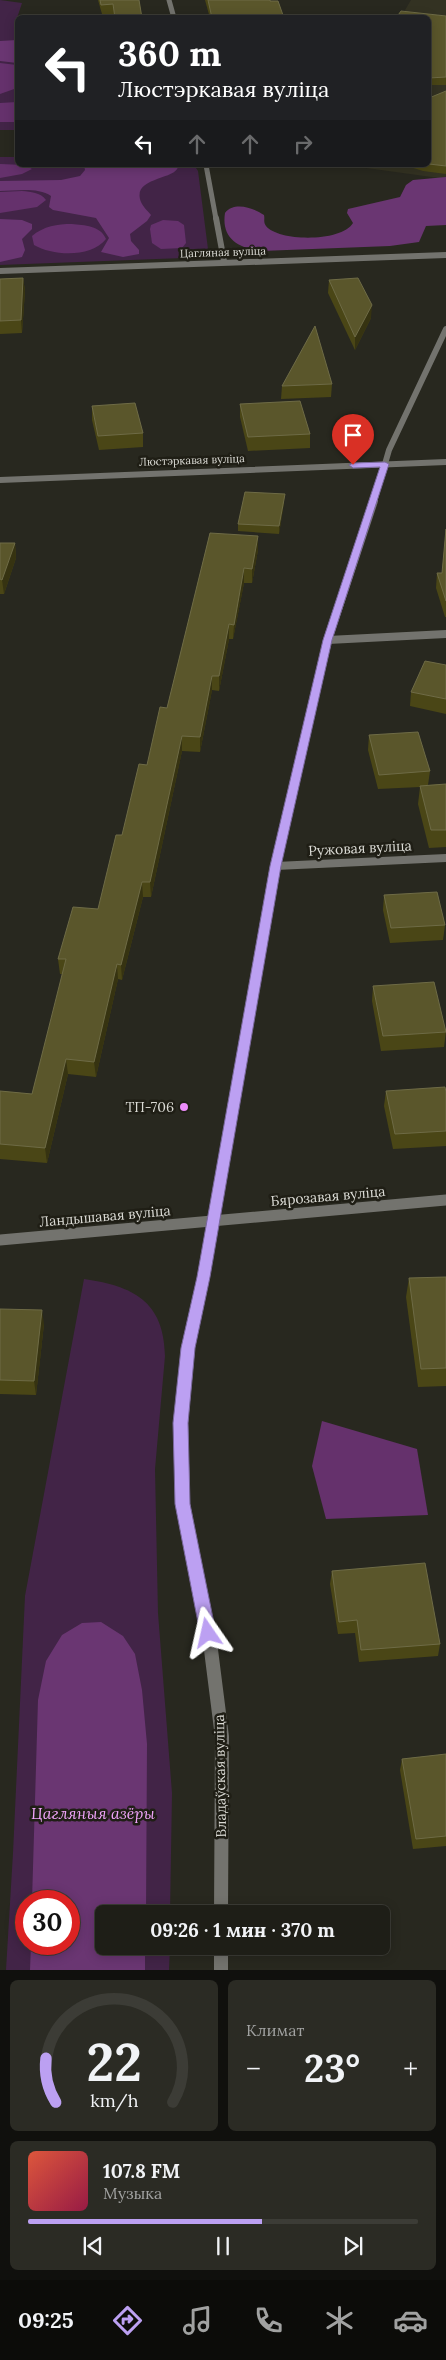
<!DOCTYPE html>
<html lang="ru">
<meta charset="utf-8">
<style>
body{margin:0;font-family:Lora,serif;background:#2b2b24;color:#f1f3f6;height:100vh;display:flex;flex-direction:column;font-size:19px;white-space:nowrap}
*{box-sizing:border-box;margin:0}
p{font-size:16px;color:#a1a2a1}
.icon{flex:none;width:28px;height:28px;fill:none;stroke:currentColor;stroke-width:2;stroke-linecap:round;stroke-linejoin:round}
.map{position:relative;height:1970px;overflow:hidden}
.panel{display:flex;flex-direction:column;gap:10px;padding:10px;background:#10100d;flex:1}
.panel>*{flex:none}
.guide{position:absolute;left:15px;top:15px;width:416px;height:152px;border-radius:8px;box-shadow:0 2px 12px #0003,0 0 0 1px #3c3c36;background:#202124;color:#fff;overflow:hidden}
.speed{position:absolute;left:15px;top:1890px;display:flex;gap:10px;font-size:25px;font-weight:700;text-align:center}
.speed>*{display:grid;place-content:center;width:65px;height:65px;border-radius:50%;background:#1e1e17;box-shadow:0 2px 12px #0003,0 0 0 1px #3c3c36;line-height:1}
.speed .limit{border:8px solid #d22;background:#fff;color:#111}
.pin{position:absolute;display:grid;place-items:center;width:42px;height:42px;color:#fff;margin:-51px -21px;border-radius:50% 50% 50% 0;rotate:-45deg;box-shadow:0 0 5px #0007}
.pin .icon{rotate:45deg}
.me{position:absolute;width:55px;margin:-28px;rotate:349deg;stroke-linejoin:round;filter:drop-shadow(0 0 4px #0008)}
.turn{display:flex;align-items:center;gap:18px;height:105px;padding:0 20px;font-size:22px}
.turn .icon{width:65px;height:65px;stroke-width:2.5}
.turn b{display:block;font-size:35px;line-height:42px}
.lanes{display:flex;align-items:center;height:48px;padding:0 20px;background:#0003;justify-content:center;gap:25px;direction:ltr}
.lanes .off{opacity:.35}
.big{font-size:38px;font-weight:700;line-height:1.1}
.panel .widget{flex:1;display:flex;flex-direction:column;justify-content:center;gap:8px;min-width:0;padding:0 18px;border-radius:8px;background:#2b2b24}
.panel .dial{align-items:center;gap:0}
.dial svg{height:130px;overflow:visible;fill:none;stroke:#3c3c36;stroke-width:7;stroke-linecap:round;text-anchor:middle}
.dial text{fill:#f1f3f6;stroke:none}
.song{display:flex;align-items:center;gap:15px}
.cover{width:60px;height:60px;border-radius:8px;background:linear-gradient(135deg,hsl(10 70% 55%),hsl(340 70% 35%))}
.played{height:5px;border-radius:2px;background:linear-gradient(90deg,#bca0f2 60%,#3c3c36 60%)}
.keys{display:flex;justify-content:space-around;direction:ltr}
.heat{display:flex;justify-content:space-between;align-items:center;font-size:28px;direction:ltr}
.panel .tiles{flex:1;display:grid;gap:10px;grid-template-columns:1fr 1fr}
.widget:last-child{grid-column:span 2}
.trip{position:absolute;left:95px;top:1905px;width:295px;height:50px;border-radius:8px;background:#1e1e17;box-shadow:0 2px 12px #0003,0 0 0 1px #3c3c36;font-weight:700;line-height:50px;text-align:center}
.dock{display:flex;height:80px;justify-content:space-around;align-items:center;background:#0c0c09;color:#a1a2a1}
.dock .icon{width:35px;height:35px}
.dock .active{color:#bca0f2}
.dock b{font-size:22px;color:#f1f3f6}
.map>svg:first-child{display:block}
.built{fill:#333222}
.green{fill:#422447;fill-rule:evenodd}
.forest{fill:#6a3672}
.water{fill:#65316c}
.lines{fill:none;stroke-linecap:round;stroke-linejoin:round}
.minor-far4{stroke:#73736e;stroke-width:5}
.minor-far3{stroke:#73736e;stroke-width:6}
.minor-far2{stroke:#73736e;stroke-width:8}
.minor-far1{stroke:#73736e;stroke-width:11}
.minor{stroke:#73736e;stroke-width:14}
.tertiary{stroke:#73736e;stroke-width:6}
.wall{fill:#4a4616}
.shaded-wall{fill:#363311}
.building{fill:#5a562b;stroke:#6e6b46}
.route{fill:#bca0f2;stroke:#7a689d}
.poi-dot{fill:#ec8cfa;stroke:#1f1e15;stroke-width:2}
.labels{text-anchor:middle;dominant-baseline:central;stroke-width:5;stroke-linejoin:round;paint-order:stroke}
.far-street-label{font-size:11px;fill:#dbdbd5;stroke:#1f1e15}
.street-label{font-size:14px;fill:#dbdbd5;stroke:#1f1e15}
.poi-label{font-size:14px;fill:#dbdbd5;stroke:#1f1e15;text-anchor:end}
.near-park-label{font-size:16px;font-style:italic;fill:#efa3f9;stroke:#1f1e15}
</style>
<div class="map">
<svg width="446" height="1970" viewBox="0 0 446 1970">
<rect width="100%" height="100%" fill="#28281f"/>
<!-- built -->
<polygon class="built" points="411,0 446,0 446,179 345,165 429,165 429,18 401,17"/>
<!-- green -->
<g class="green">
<polygon points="0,0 22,3 17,18 17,130 0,130"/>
<polygon points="0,157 17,157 18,165 194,165 198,171 208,249 195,256 183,258 0,265"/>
<path d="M84,1279C133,1286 164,1301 165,1356L155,1469L158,1613L172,1793L170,1914H104V1946H170L169,1970H6L13,1853L25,1596ZM26,1901H69V1944H26Z"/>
</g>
<!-- forest -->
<g class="forest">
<polygon points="17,40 17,63 0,61 0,41"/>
<path d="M84,165L178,167C175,180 131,177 141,202C143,207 148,211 151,215L147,221L130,234L131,241L139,250V254L123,257L101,252L109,238L96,218L53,210L49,207L51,196C38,187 15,191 0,191V181L61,180L80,176L85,170Z"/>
<path d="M446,177V225L426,226L419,242L390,246L261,251C239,248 221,239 225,213C234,201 254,208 264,215C265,219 263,222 266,226C279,242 342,242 353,223L347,213L348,209L400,197L406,185L413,180Z"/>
<polygon points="0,219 22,220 32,224 32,229 22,239 25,250 22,257 0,262"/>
<polygon points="101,1622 123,1636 135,1654 142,1690 147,1744 146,1914 104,1914 104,1946 145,1946 145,1970 30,1970 31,1944 69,1944 69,1901 32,1901 38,1700 46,1661 62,1635 82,1623"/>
</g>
<!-- water -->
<g class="water">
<polygon points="0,63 17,65 17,88 0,94"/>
<polygon points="17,102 17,122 0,122 0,103"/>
<polygon points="0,164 25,165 32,169 22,174 0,178"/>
<path d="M22,191C31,192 40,192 46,200L37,207L0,213V192Z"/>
<polygon points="163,220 178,221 184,225 186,243 182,248 161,249 152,243 150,229 151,225"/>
<path d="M72,224C84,225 101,226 106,239C91,258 53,256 34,245L32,236C44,226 57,224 72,224Z"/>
<polygon points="322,1421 417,1449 428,1515 326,1519 312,1466"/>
</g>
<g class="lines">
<!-- minor-far4 -->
<g class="minor-far4">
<polyline points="169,0 174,18"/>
<polyline points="206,165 216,219"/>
</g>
<!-- minor-far3 -->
<g class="minor-far3">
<polyline points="216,218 224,261"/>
<polyline points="0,480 446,462"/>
<polyline points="374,502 389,450 446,329"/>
</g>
<!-- minor-far2 -->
<g class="minor-far2">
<polyline points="328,640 446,634"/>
<polyline points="276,866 446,858"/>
<polyline points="275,870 328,640 374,501"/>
</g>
<!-- minor-far1 -->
<g class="minor-far1">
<polyline points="0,1240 446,1200"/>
<polyline points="188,1349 203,1277 275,869"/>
</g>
<!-- minor -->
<g class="minor">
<polyline points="188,1348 181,1423 183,1504 211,1650 222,1737 221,1914"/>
<polyline points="221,1946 221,1970"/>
</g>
<!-- tertiary -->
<polyline class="tertiary" points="0,271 446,255"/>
</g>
<!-- wall -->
<g class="wall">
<polygon points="98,0 139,0 142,18 114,18 114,14 102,14"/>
<polygon points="205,0 270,0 284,18 210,18"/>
<polygon points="446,16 446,85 429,85 429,18"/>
<polygon points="446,91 446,174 423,171 404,165 429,165 429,98"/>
<polygon points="23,278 25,291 22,333 0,334 0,279"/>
<polygon points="329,280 371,318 355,350 328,293"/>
<polygon points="332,384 331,397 281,399 282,386"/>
<polygon points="240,404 310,434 310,448 248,451 240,417"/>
<polygon points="92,406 143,433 143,447 99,450 92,420"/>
<polygon points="284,502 279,534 238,531 238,524"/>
<polygon points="446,529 446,617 445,617 436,588 437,573 442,573"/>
<polygon points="210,533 258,550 252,583 244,583 233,639 229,639 219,691 212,690 200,752 182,751 151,897 143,897 122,980 118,979 96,1077 68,1074 47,1163 0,1159 0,1091 32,1094 63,974 60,974 58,959 98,909 122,835 167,708"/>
<polygon points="0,543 15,543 16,558 4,594 0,594"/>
<polygon points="446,665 446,714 410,706 411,692"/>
<polygon points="369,735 430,771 428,785 446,784 446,847 429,848 418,804 420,787 378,789 368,750"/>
<polygon points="384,895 445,925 443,940 390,943 383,910"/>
<polygon points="373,986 446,1031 444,1047 381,1051 372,1001"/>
<polygon points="386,1091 446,1092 446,1146 393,1149 384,1106"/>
<polygon points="446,1277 446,1386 418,1387 406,1297 409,1278"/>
<polygon points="0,1309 44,1324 36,1395 0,1394"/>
<polygon points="332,1571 440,1644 438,1656 359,1662 355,1633 338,1634 330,1584"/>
<polygon points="446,1754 446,1846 413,1849 400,1770 402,1759"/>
</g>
<!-- shaded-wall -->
<g class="shaded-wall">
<polygon points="23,278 25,291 22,333 21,320"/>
<polygon points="372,305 371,318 355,350 355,337"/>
<polygon points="285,494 284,502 279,534 279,526"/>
<polygon points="258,536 258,550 252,583 252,569"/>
<polygon points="15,543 16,558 4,594 2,580"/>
<polygon points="244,568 244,583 233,639 234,625"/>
<polygon points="229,624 229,639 219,691 219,676"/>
<polygon points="212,676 212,690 200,752 200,737"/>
<polygon points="182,736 182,751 151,897 150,882"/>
<polygon points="142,882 143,897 122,980 121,965"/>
<polygon points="117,964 118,979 96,1077 94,1062"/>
<polygon points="66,1059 68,1074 47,1163 45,1148"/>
<polygon points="42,1310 44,1324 36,1395 34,1381"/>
</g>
<!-- building -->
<g class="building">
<polygon points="100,0 139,0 142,18 115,18 113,4 101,5"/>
<polygon points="208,0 270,0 270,1 278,1 284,18 212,18"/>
<polygon points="401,11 446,16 446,77 429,78 429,18 396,18"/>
<polygon points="446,91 446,166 429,164 429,98"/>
<polygon points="23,278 21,320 0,321 0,279"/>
<polygon points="358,278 372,305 355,337 329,280"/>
<polygon points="315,326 332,384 282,386"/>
<polygon points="300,401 310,434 248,437 240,404"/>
<polygon points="135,403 143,433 98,436 92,406"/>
<polygon points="245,492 285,494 279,526 238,524"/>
<polygon points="446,529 446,601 437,573 442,573"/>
<polygon points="210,533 258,536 252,569 244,568 234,625 229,624 219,676 212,676 200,737 182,736 150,882 142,882 121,965 117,964 94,1062 66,1059 45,1148 0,1144 0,1091 32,1094 66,959 58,959 73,907 98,909 116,835 122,835 139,764 147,765 160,707 167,708"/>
<polygon points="0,543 15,543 2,580 0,579"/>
<polygon points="425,661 446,665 446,699 411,692"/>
<polygon points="418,732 430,771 379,775 369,735"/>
<polygon points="446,784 446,830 431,830 420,786"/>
<polygon points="437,892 445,925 391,928 384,895"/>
<polygon points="434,982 446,1032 383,1036 373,986"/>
<polygon points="445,1087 446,1092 446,1131 395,1134 386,1091"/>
<polygon points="446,1277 446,1368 421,1369 409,1278"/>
<polygon points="0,1309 42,1310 34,1381 0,1380"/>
<polygon points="425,1563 440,1644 361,1650 357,1620 339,1622 332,1571"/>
<polygon points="446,1754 446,1836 416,1839 402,1759"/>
</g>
<!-- route -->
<polygon class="route" points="385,462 389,464 332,640 281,866 210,1277 195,1348 188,1423 190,1504 216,1633 214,1639 208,1641 202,1639 200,1633 175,1504 173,1423 181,1348 197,1277 270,866 323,640 380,467 353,468 349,465 353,463"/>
<!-- markers -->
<circle class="poi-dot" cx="184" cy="1107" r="5"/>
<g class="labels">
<!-- far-street labels -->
<g class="far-street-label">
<text transform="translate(223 252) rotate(-2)">Цагляная вуліца</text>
<text transform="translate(192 460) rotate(-2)">Люстэркавая вуліца</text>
</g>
<!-- street labels -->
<g class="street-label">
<text transform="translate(360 848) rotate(-3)">Ружовая вуліца</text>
<text transform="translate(328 1196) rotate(-5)">Бярозавая вуліца</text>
<text transform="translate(105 1216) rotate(-5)">Ландышавая вуліца</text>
<text transform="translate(220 1776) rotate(-91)">Владаўская вуліца</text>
</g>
<!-- poi labels -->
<g class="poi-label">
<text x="174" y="1107">ТП-706</text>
</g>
<!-- near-park labels -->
<g class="near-park-label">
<text x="93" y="1813">Цагляныя азёры</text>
</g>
</g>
</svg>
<div class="speed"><div class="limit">30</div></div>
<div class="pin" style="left:353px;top:465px;background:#d93025"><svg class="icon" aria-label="arrive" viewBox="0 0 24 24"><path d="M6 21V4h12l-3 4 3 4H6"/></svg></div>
<svg class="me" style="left:208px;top:1633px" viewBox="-20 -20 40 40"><path d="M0-17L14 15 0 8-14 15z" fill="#bca0f2" stroke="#fff" stroke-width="4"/></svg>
<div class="trip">09:26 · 1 мин · 370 m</div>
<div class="guide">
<div class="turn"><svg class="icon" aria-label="left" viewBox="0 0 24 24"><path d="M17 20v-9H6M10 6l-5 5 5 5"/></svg><div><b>360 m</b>Люстэркавая вуліца</div></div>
<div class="lanes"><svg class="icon" aria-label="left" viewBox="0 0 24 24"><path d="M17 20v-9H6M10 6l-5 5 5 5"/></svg><svg class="icon off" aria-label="ahead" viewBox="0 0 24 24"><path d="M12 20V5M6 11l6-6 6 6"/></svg><svg class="icon off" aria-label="ahead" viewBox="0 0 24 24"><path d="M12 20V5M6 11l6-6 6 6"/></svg><svg class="icon off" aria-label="right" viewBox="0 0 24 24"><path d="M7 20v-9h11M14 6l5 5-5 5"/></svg></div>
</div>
</div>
<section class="panel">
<div class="tiles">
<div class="widget dial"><svg viewBox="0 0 100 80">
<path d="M14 69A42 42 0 1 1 86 69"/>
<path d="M14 69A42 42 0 0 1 8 42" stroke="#bca0f2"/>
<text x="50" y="56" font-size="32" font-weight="700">22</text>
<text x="50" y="72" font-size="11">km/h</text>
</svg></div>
<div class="widget"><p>Климат</p>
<div class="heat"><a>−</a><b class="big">23°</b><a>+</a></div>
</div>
<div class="widget">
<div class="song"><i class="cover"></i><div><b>107.8 FM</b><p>Музыка</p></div></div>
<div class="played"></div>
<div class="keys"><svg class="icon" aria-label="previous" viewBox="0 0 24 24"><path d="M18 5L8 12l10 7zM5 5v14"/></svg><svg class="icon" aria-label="pause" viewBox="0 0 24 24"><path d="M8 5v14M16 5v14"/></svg><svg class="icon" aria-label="next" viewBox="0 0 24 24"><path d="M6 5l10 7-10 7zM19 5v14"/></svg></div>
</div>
</div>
</section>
<nav class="dock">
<b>09:25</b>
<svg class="icon active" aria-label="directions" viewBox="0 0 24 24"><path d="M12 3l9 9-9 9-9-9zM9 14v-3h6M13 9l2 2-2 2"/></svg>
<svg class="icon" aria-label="music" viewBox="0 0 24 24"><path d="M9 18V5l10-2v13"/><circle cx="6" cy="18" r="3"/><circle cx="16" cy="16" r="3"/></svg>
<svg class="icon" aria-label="phone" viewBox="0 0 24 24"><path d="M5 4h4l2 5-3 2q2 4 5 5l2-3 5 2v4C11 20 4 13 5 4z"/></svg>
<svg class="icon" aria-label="climate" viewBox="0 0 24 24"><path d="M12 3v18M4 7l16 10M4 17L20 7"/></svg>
<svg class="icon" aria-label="car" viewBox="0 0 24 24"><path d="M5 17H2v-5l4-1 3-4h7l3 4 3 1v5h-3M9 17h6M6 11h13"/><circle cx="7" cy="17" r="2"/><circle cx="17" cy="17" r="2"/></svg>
</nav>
